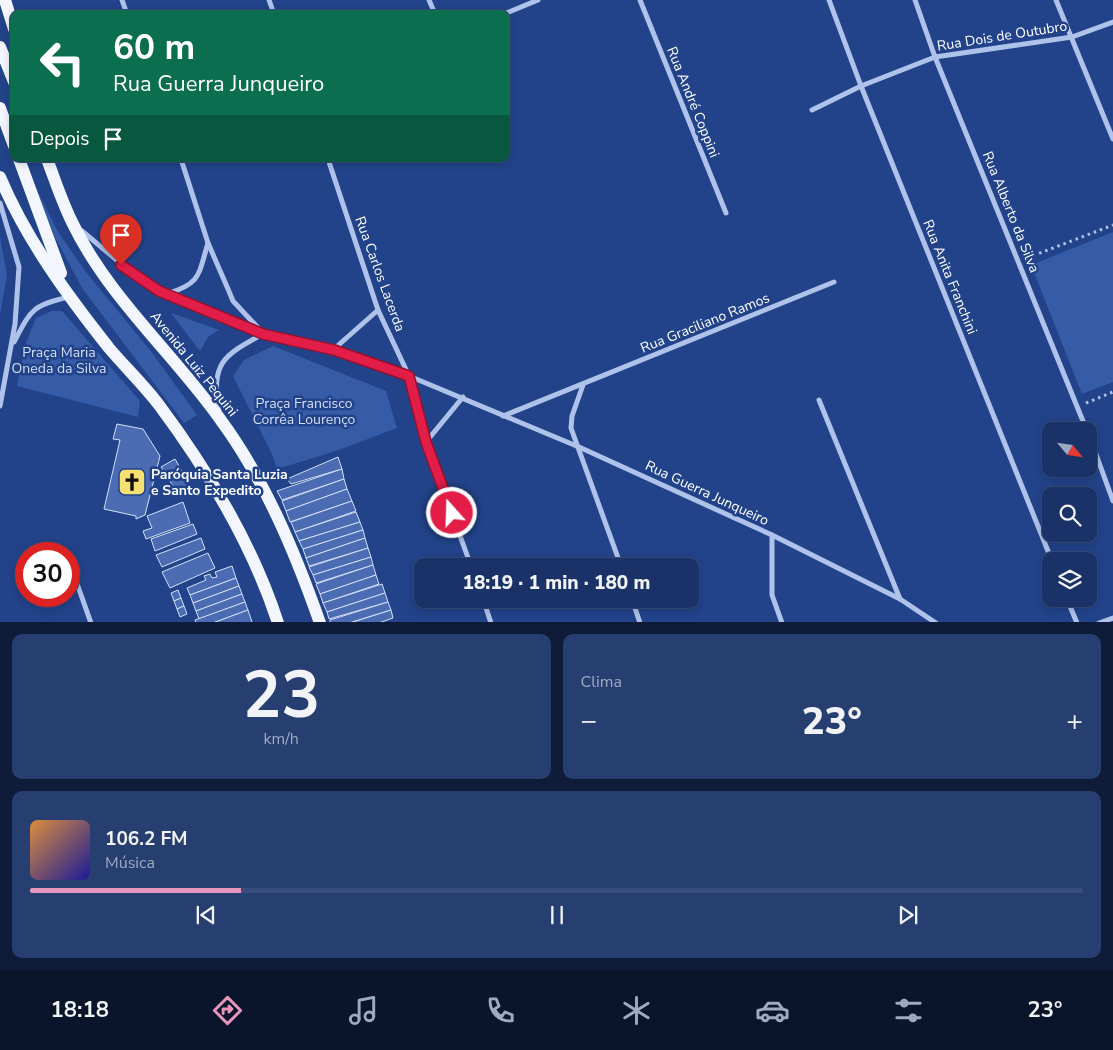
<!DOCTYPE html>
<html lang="pt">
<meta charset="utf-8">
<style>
body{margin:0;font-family:"Nunito Sans",sans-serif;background:#273e71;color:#f1f3f6;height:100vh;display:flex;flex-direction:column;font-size:19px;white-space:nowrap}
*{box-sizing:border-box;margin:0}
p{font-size:16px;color:#9faac0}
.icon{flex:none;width:28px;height:28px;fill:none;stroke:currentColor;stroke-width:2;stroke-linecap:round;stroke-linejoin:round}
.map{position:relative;height:622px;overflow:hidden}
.sheet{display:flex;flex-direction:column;gap:12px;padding:12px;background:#0e1c39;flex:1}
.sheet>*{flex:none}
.banner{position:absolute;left:10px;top:10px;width:500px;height:152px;border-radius:10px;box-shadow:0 2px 8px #0003,0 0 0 1px #384d7c;background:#0b6e4f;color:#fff;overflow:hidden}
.needle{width:32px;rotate:119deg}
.controls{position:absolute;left:1042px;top:422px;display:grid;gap:10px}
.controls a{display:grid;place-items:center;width:55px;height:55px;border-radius:10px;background:#1a3268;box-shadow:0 2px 8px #0003,0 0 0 1px #384d7c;font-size:25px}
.speed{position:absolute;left:15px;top:542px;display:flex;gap:10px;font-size:25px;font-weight:700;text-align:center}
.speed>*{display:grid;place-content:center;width:65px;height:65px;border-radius:50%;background:#1a3268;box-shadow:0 2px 8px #0003,0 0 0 1px #384d7c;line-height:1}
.speed .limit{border:8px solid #d22;background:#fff;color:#111}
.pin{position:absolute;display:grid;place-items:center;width:42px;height:42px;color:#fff;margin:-51px -21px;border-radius:50% 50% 50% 0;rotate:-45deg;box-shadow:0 0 5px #0007}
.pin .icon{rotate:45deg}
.me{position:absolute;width:55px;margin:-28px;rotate:340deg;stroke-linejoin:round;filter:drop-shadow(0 0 4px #0008)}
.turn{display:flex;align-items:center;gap:18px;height:105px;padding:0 20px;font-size:22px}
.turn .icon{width:65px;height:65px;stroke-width:2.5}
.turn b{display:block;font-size:35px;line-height:42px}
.then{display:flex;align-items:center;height:48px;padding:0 20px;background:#0003;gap:10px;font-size:19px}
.big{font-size:38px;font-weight:800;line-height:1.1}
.sheet .widget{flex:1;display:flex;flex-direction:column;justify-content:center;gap:8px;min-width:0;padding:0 18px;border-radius:10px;background:#273e71}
.sheet .dial{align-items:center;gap:0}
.dial b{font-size:65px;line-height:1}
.song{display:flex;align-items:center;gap:15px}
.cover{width:60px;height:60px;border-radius:8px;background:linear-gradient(135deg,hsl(30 70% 55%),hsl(240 70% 35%))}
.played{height:5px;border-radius:2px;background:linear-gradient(90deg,#e797bd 20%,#384d7c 20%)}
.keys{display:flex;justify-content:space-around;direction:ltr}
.heat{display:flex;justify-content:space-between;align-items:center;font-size:28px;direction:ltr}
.sheet .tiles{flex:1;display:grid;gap:12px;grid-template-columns:1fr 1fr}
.widget:last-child{grid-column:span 2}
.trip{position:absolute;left:414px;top:558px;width:285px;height:50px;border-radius:10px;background:#1a3268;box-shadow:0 2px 8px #0003,0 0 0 1px #384d7c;font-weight:800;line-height:50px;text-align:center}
.dock{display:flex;height:80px;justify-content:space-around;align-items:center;background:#0a142a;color:#9faac0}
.dock .icon{width:35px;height:35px}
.dock .current{color:#e797bd}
.dock b{font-size:22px;color:#f1f3f6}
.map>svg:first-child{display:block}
.green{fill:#365ba7}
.building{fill:#4b6cb2;stroke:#d3dff8}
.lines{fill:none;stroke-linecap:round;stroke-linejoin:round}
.path{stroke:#afc2ea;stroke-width:3;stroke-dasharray:2.5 4;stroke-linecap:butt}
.minor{stroke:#afc2ea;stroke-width:5}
.primary{stroke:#f3f6fe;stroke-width:12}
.route-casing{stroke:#92132f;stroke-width:12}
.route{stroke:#e11d48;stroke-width:9}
.labels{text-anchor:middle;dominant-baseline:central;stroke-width:5;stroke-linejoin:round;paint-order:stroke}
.street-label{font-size:14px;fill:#fff;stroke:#22438a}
.park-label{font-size:14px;fill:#d3dff8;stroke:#22438a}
.poi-label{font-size:14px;font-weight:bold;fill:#fff;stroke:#22438a;text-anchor:start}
</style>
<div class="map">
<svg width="1113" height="623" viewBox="0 0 1113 623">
<rect width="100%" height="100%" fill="#22438a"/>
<!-- green -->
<g class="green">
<polygon points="36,188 58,232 86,272 153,354 197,415 184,423 82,288 55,237"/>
<polygon points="1113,232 1113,382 1082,394 1031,265"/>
<polygon points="0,237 7,275 0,315"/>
<polygon points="52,311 62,311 140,401 138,417 17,386 25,345 36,318"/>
<polygon points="171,313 219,330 208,337 200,351"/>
<polygon points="273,346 386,391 397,428 336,451 277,469 272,454 233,376 244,360"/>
</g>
<!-- building -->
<g class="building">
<polygon points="117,424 143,429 160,456 145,515 136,519 136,516 104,509 120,440 113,439"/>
<polygon points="338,457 342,469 291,484 287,479"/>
<polygon points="175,459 191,486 178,494 161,467"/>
<polygon points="342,469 344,479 282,500 277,491"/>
<polygon points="344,479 347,489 286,511 282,501"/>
<polygon points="347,489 352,501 290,522 286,511"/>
<polygon points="352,501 356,511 295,532 291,522"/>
<polygon points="183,502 190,523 146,539 143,531 152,528 147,516"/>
<polygon points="356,512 360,522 299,541 295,532"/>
<polygon points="360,522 363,530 303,549 299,541"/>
<polygon points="193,524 197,534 155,551 151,539"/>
<polygon points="363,530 365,538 306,558 303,549"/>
<polygon points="201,538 205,549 162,567 156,555"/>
<polygon points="365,538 368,548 309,566 306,558"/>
<polygon points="368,548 371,557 313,575 309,567"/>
<polygon points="208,553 215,568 170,588 162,572"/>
<polygon points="371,557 373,565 316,583 313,575"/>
<polygon points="373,565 376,575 320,594 316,584"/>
<polygon points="232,566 236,578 190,595 187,588 206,580 204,576 210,574 212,578 217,577 215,572"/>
<polygon points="376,575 379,584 323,603 320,594"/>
<polygon points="236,578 239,586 193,603 190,595"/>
<polygon points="382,584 385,593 327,612 323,603"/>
<polygon points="239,586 242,594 196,611 193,603"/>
<polygon points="178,590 181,598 174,601 171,593"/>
<polygon points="385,593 388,602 329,619 327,612"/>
<polygon points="242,594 245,602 199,619 196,611"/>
<polygon points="181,598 184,606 177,609 174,601"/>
<polygon points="245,602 248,610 213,623 196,623 195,620"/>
<polygon points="388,602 391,610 349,623 330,623 330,620"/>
<polygon points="184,606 187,614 180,617 177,609"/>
<polygon points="248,610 252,622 250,623 213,623"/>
<polygon points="391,610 393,618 379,623 350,623"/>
</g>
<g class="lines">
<!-- path -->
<g class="path">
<polyline points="1027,258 1113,225"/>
<polyline points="1086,403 1113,392"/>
</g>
<!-- minor -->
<g class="minor">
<polyline points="122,0 127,14"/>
<polyline points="269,0 274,14"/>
<polyline points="429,0 435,14"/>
<polyline points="640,0 726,213"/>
<polyline points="829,0 861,86 1052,561"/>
<polyline points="915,0 935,57 1087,431"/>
<polyline points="1056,0 1113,139"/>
<polyline points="504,14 538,0"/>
<polyline points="812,110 861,86 935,57 1072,37 1113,22"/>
<polyline points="181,159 208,243 228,289 233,301 262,332"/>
<polyline points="328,159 378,310 409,376 426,442 471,566"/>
<polyline points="0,203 19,267 15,324 0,406"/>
<polyline points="82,231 131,272 159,291 263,334 334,349 409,376 579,447 772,535 900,599 936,623"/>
<path d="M167,294C201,283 198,276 208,243"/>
<path d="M14,342C31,310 32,305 69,297"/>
<polyline points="334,349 378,310"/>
<polyline points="583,385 572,416 571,428 621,566"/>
<polyline points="819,400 900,599"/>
<path d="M219,412C211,363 222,356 263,334"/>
<polyline points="503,416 834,282"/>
<polyline points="1089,435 1113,501"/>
<polyline points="426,442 463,397"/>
<polyline points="772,535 772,595 782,623"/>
<polyline points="70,564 91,623"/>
<polyline points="483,599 491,623"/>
<polyline points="632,599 640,623"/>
<polyline points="1067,599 1077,623"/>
<polyline points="1099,623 1113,618"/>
</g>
<!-- primary -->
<g class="primary">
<polyline points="5,0 14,29"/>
<polyline points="0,47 14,82"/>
<polyline points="0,108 14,146"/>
<polyline points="19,159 61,273"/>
<path d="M47,159C55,180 62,202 72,222C108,297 173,353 220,419C265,480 295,552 320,623"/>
<path d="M0,177C26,239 67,295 109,348C125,367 144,385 159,405C209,472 252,543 278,623"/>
</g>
</g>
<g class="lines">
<!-- route casing -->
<g class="route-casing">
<polyline id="route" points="121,265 159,291 263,334 334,350 409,376 426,442 452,513"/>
</g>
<!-- route -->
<use href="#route" class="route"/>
</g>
<!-- icons -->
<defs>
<g id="church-square" transform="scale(1.4375)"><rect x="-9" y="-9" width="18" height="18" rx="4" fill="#f6e071" stroke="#22438a"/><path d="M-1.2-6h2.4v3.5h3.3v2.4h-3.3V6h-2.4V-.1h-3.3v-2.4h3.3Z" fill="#111"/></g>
</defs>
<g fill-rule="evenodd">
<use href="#church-square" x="132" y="482"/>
</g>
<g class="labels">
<!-- street labels -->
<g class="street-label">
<text transform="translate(1002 36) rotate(-9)">Rua Dois de Outubro</text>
<text transform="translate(693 102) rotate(68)">Rua André Coppini</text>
<text transform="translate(1011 212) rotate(68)">Rua Alberto da Silva</text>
<text transform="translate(380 274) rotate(70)">Rua Carlos Lacerda</text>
<text transform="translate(950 277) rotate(68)">Rua Anita Franchini</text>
<text transform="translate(705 323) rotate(-22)">Rua Graciliano Ramos</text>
<text transform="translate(194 364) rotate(51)">Avenida Luiz Pequini</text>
<text transform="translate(707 493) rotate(25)">Rua Guerra Junqueiro</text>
</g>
<!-- park labels -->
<g class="park-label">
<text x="59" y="352">Praça Maria<tspan x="59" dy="16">Oneda da Silva</tspan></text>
<text x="304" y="403">Praça Francisco<tspan x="304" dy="16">Corrêa Lourenço</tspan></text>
</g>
<!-- poi labels -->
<g class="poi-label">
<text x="151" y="474">Paróquia Santa Luzia<tspan x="151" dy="16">e Santo Expedito</tspan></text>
</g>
</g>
</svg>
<div class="controls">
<a><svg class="needle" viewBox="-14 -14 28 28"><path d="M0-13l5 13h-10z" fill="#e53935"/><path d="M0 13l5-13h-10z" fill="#9faac0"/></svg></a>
<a><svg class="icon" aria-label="search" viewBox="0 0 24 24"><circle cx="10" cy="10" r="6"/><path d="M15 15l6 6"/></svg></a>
<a><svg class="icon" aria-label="layers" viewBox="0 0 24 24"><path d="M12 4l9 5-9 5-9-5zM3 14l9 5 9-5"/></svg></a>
</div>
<div class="speed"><div class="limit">30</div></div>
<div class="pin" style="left:121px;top:265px;background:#d93025"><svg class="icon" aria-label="arrive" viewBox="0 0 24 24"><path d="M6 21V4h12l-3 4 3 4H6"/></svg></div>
<svg class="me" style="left:452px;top:513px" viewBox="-20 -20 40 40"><circle r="17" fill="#e11d48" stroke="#fff" stroke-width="3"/><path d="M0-11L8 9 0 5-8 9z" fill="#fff"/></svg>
<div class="trip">18:19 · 1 min · 180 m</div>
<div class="banner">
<div class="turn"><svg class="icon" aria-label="left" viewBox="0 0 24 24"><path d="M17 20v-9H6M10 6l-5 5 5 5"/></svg><div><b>60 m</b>Rua Guerra Junqueiro</div></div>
<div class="then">Depois<svg class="icon" aria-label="arrive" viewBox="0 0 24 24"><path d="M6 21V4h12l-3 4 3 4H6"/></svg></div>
</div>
</div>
<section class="sheet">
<div class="tiles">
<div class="widget dial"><b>23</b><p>km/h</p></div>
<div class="widget"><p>Clima</p>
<div class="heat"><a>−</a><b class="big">23°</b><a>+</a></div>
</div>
<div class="widget">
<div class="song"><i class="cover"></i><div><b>106.2 FM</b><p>Música</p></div></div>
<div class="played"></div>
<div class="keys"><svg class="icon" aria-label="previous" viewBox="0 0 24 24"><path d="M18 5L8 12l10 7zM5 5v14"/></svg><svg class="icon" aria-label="pause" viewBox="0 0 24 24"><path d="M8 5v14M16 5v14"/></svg><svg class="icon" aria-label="next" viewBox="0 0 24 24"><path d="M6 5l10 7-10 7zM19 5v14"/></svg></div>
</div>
</div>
</section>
<nav class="dock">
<b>18:18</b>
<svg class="icon current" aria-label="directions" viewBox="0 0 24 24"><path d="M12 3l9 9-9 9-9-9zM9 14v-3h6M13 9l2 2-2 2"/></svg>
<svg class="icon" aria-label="music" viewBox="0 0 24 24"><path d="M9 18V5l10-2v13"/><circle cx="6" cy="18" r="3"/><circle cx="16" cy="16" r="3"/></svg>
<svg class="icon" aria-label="phone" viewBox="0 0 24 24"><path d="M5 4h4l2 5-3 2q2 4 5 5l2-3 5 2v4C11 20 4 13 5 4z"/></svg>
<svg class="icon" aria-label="climate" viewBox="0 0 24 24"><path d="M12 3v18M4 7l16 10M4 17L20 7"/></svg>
<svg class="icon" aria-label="car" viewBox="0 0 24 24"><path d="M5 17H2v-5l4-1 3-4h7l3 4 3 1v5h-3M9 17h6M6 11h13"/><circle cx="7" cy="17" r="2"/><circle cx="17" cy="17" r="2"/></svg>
<svg class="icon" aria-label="filters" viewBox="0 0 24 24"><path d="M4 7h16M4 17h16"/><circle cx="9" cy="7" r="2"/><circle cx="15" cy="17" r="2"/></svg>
<b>23°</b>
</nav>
